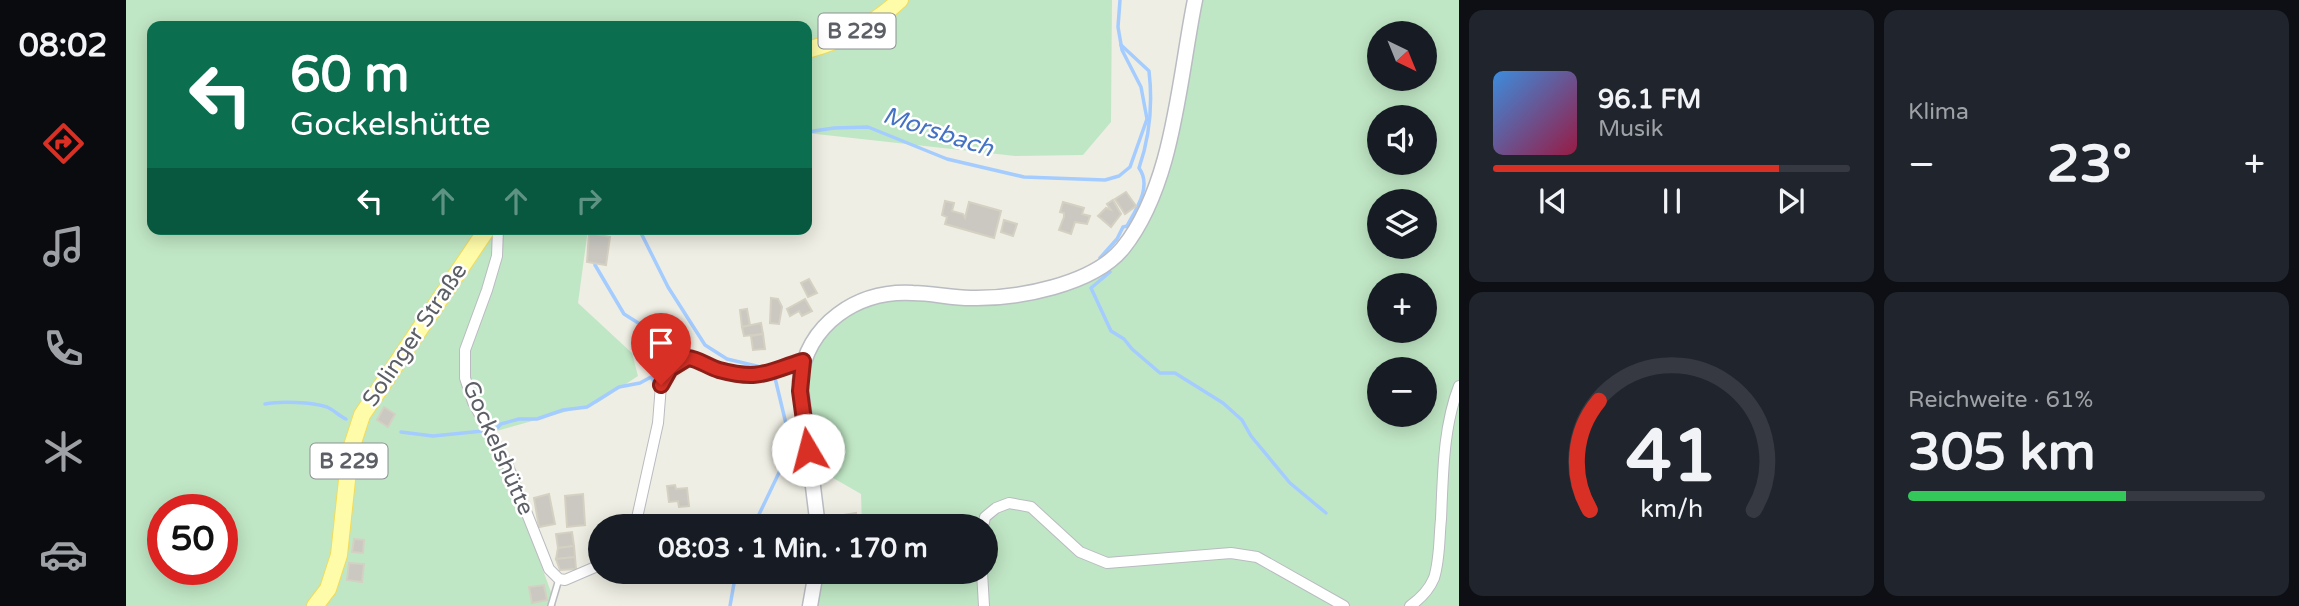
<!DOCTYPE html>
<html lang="de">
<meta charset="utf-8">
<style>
body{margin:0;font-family:"Varela Round",sans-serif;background:#20242c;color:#f1f3f6;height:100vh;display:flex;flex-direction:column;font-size:26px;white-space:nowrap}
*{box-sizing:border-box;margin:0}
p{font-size:23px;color:#9ea1a6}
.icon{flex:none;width:38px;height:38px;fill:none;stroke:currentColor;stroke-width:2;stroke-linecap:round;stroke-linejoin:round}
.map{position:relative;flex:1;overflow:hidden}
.drawer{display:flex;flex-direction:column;gap:10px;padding:10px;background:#0d0f14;width:840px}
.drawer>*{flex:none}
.guide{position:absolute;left:21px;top:21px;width:665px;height:214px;border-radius:14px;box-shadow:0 4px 18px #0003;background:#0b6e4f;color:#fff;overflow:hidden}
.needle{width:46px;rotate:137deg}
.controls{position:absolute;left:1241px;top:21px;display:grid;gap:14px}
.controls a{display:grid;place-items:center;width:70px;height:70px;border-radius:50%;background:#171b24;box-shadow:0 4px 18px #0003;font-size:35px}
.speed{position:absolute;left:21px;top:494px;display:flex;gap:14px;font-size:35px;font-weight:700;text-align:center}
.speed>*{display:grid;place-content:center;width:91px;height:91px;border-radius:50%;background:#171b24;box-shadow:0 4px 18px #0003;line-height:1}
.speed .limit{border:10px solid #d22;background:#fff;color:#111}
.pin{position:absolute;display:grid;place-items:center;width:60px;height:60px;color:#fff;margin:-72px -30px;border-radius:50% 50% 50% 0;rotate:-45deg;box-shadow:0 0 7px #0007}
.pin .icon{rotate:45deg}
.me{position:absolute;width:77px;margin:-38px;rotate:352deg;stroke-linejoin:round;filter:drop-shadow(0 0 5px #0008)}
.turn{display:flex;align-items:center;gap:24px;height:147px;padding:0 28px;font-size:32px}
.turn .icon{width:91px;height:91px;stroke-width:2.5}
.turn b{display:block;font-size:49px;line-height:60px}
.lanes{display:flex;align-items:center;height:66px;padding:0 28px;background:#0003;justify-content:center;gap:35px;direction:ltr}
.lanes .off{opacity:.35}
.big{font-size:52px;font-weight:700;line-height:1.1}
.drawer .card{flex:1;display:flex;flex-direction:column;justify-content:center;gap:10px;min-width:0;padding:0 24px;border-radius:14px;background:#20242c}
.drawer .dial{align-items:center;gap:0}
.dial svg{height:182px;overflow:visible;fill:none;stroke:#363941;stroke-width:7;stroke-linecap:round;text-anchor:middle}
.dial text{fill:#f1f3f6;stroke:none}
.song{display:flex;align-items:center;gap:21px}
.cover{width:84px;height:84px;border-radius:10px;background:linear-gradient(135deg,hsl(210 70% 55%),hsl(340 70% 35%))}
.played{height:7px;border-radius:4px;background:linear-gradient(90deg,#d93025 80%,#363941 80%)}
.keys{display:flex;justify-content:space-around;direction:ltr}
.heat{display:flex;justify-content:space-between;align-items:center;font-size:38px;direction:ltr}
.charge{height:10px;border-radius:5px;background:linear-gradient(90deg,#34c759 61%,#363941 0)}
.drawer .tiles{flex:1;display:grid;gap:10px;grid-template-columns:repeat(2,1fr)}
.trip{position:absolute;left:462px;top:514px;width:410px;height:70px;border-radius:35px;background:#171b24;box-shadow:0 4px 18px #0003;font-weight:700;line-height:70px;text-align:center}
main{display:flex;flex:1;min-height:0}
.tabs{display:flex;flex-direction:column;width:126px;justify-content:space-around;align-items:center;background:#090b0e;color:#9ea1a6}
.tabs .icon{width:49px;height:49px}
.tabs .on{color:#d93025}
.tabs b{font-size:32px;color:#f1f3f6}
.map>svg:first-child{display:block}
.green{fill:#c0e7c5;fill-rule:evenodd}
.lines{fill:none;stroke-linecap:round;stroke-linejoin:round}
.stream{stroke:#a4ccff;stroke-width:3.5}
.building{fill:#cac8c1;stroke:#d4d0c2;stroke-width:2}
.lane-casing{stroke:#b9bbc0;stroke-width:8}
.street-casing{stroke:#b9bbc0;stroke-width:12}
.secondary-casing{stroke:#b9bcc2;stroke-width:17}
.primary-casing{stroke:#f3db59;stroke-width:18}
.lane{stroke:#fff;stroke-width:5}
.street{stroke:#fff;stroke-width:10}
.secondary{stroke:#fff;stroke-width:14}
.primary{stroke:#fffca9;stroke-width:16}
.route-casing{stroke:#8d1f18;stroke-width:18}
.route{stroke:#d93025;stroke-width:12}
.labels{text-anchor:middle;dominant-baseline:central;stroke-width:5;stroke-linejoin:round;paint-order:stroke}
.shield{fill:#fff;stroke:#8d8f93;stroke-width:2}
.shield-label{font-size:21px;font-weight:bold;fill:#5c5f65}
.street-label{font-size:23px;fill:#5c5f65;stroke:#fff}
.water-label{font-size:24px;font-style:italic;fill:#4473c5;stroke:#fff}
</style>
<main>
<nav class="tabs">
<b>08:02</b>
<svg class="icon on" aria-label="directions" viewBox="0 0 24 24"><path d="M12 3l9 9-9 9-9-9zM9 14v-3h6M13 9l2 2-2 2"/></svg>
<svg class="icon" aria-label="music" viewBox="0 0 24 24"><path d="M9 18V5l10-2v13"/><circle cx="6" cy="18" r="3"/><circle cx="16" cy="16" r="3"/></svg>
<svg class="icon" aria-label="phone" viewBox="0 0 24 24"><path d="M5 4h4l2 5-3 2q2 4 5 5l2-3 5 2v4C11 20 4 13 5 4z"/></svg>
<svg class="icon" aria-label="climate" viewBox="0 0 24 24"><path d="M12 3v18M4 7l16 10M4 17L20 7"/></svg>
<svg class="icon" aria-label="car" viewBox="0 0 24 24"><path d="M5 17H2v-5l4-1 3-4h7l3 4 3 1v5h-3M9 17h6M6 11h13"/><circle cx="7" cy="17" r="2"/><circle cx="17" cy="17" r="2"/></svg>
</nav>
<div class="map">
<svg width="1333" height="606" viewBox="0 0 1333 606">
<rect width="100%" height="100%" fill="#efeee4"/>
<!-- green -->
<g class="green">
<path d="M0,0H986L985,122L957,155L889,156L681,133V26H26V229H462L452,303L506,353L512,376L471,403L367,432L430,606H0ZM37,509H96V569H37Z"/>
<path d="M1066,0H1333V606H684L691,572H859V527H736L735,494L702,475L686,450L681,371L686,350L713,318L748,301L884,295L984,267L1029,199ZM1253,33H1298V79H1253ZM1253,117H1298V163H1253ZM1253,201H1298V247H1253ZM1253,285H1298V331H1253ZM1253,369H1298V415H1253Z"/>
</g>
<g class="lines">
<!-- stream -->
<g class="stream">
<polyline points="681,132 708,128 742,127 821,159 898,177 979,180 993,176 1004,167 1021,119 1015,87 996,50 992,27 994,0"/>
<polyline points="513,229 542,287 579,345 601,359 643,369 649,378 662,432 660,458 627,527"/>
<path d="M974,258L991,239L997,227L1001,226C1011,208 1026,186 1013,168C1024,136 1027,105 1023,71L995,45"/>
<polyline points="984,272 965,288 985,331 998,339 1006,349 1034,373 1049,373 1097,403 1116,420 1125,436 1164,483 1200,513"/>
<path d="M139,404C154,401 186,402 201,407C208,410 213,416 220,419"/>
<polyline points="369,430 375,424 393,419 411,419 437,410 461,407 493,387 514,383 525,377 530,384 537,369 550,359 544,343 498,314 469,265"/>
<polyline points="275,432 307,436 357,431"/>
<polyline points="604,606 610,572"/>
</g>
</g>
<!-- building -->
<g class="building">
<polygon points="1000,192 1010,206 999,214 989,199"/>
<polygon points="987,200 995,214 985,227 972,216 980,208 985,210 981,204"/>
<polygon points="819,201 828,203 826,211 837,214 839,218 843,202 875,211 868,238 819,224 821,217 816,215"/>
<polygon points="937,202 958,208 956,214 964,216 961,224 949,222 945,234 933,230 938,217 938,213 934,212"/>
<polygon points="878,220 891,224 887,236 875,232"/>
<polygon points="463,233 484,237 480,265 461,262"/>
<polygon points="683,279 691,293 682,297 675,283"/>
<polygon points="645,298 652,299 656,307 653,324 644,323"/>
<polygon points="679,299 686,311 676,316 673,311 664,316 661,309"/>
<polygon points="621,309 624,325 616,327 614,310"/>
<polygon points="635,323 637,334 618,336 616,327"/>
<polygon points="637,334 639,349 627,350 625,336"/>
<polygon points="258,407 269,414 262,427 251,420"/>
<polygon points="549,485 550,489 561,488 563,506 553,507 552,501 543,502 541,486"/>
<polygon points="423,494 429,524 413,527 408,498"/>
<polygon points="457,494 459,525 441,527 439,496"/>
<polygon points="730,513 729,526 718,527 717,515"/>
<polygon points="446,532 448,546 432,548 430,534"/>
<polygon points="228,539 238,540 237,553 226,552"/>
<polygon points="448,546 449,557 430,559 432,548"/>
<polygon points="449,557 450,569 434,570 430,559"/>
<polygon points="223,563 238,564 236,582 221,580"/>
<polygon points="418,585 421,600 406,603 403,587"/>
</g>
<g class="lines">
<!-- lane casing -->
<g class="lane-casing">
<polyline id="lane" points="425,606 433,579"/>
</g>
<!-- street casing -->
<g class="street-casing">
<g id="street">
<polyline points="372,229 371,256 361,290 339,350 339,378 347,402 382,466 423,569 433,579 439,580 474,565"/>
<polyline points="509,527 532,423 535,385 544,369 558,360 568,359 603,372 635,376 677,361"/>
<polyline points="857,527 859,517 870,508 883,503 905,507 954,552 981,563 1105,553 1131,557 1218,606"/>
<polyline points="856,572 858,606"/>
<path d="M1284,606C1294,599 1303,590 1308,578C1314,559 1313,538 1315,519C1317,475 1317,427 1333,386"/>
</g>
</g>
<!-- secondary casing -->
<g class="secondary-casing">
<g id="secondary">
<path d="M692,527L674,381C681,324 731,290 787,293C806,293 825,298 845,298C891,299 967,285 997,248C1048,184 1053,78 1069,0"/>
<polyline points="684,606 690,572"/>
</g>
</g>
<!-- primary casing -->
<g class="primary-casing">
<g id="primary">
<path d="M681,50C716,41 747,25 774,0"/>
<polyline points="189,606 202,589 213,555 224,452 236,415 361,229"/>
</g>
</g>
<!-- lane -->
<use href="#lane" class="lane"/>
<!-- street -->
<use href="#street" class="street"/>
<!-- secondary -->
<use href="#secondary" class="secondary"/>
<!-- primary -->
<use href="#primary" class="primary"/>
</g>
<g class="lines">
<!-- route casing -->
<g class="route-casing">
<path id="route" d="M535,385L544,369L562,358C573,359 582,367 593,370C634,381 640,372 677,361L674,391L682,450"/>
</g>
<!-- route -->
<use href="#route" class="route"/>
</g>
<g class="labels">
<!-- shield labels -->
<g class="shield">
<rect x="692.5" y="13.5" width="77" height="35" rx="5"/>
<rect x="184.5" y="443.5" width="77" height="35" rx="5"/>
</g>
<g class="shield-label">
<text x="731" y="31">B 229</text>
<text x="223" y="461">B 229</text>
</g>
<!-- street labels -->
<g class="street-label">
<text transform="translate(289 335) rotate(-56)">Solinger Straße</text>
<text transform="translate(372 448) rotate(66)">Gockelshütte</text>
</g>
<!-- water labels -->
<g class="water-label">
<text transform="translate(812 132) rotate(18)">Morsbach</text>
</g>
</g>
</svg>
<div class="controls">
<a><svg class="needle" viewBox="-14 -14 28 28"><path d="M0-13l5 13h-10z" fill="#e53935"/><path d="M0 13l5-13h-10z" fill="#9ea1a6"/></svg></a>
<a><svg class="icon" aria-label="sound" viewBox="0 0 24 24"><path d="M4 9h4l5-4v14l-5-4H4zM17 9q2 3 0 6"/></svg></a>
<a><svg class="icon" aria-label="layers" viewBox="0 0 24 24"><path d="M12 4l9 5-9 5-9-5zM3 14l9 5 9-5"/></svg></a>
<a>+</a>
<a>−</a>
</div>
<div class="speed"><div class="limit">50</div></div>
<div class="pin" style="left:535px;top:385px;background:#d93025"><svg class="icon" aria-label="arrive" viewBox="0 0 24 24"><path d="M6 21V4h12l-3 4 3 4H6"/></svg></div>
<svg class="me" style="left:682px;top:450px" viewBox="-20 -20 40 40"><circle r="19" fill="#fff"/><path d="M0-13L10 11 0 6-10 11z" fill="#d93025"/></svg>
<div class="trip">08:03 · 1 Min. · 170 m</div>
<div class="guide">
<div class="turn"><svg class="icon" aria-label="left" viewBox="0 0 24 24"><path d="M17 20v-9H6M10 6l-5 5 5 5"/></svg><div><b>60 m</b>Gockelshütte</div></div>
<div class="lanes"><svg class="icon" aria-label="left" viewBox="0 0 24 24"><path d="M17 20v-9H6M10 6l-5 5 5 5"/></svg><svg class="icon off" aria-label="ahead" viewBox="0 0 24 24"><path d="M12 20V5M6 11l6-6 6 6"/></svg><svg class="icon off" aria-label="ahead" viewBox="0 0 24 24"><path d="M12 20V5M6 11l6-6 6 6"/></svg><svg class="icon off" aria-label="right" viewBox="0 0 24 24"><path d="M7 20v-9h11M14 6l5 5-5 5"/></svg></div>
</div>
</div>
<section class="drawer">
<div class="tiles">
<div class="card">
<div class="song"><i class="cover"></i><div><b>96.1 FM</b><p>Musik</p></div></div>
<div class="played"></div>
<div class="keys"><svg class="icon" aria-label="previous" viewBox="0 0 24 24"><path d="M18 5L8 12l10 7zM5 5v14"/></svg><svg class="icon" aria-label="pause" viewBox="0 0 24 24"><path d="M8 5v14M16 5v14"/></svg><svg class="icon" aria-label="next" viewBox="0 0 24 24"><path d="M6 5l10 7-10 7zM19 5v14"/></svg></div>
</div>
<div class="card"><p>Klima</p>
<div class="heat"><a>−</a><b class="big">23°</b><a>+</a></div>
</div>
<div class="card dial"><svg viewBox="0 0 100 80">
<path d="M14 69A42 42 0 1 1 86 69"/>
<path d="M14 69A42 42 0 0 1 18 21" stroke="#d93025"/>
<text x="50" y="56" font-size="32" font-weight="700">41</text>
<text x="50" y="72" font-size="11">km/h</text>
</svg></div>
<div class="card"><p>Reichweite · 61%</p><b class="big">305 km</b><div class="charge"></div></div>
</div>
</section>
</main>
